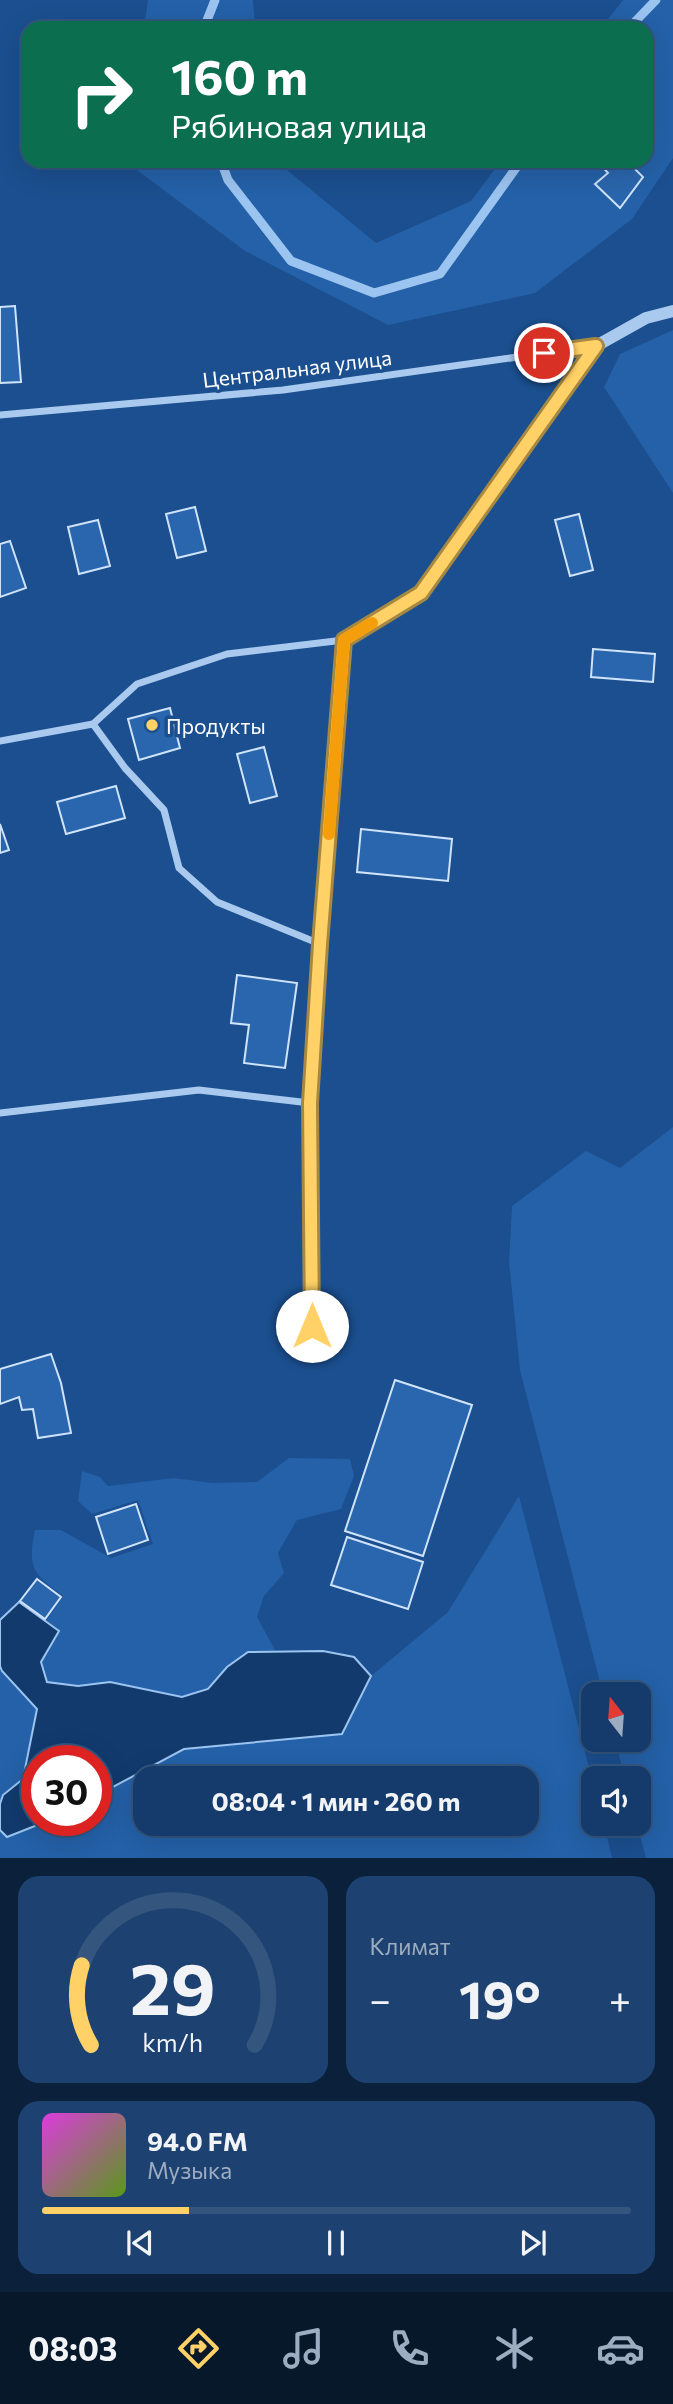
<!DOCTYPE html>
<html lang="ru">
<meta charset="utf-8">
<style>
body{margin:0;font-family:Commissioner,sans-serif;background:#1d4271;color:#f1f3f6;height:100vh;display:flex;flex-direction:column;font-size:26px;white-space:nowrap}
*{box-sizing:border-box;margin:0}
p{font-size:23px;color:#9dadc1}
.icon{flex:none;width:38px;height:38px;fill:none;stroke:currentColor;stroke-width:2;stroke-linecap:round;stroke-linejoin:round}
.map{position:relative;height:1858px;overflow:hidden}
.side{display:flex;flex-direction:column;gap:18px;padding:18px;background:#0b203b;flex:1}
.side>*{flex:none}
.top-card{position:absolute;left:21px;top:21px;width:632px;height:147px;border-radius:21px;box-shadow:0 7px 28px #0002,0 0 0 2px #33557e;background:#0b6e4f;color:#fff;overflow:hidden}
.needle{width:46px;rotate:343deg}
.buttons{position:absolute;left:581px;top:1682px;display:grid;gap:14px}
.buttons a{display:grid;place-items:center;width:70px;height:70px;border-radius:14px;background:#143b6b;box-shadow:0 7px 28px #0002,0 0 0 2px #33557e;font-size:35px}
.speed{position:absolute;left:21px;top:1745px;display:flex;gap:14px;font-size:35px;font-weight:700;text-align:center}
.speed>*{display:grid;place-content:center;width:91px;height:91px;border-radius:50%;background:#143b6b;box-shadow:0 7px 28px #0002,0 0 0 2px #33557e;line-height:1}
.speed .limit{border:10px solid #d22;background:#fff;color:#111}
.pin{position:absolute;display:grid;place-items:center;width:60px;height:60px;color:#fff;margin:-30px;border:4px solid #fff;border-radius:50%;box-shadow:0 2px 7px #0007}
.me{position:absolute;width:77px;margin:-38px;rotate:0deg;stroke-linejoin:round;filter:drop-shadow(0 0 5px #0008)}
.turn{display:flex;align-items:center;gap:24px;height:147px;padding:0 35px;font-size:32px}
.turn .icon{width:91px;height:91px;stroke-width:2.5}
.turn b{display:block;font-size:49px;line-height:60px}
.big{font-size:52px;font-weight:700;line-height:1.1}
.side .widget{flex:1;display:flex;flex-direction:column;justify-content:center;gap:10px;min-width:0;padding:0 24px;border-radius:21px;background:#1d4271}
.side .dial{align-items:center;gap:0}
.dial svg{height:182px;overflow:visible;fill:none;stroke:#33557e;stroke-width:7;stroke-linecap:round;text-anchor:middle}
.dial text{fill:#f1f3f6;stroke:none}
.song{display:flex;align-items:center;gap:21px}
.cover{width:84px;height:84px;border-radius:10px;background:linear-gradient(135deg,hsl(300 70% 55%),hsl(90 70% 35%))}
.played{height:7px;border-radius:4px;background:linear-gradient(90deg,#ffd166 25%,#33557e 25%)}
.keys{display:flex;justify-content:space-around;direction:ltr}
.heat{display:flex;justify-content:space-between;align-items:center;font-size:38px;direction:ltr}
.side .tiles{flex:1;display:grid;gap:18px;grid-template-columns:1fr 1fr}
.widget:last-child{grid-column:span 2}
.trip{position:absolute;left:133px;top:1766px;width:406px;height:70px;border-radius:21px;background:#143b6b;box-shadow:0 7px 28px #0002,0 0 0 2px #33557e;font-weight:700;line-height:70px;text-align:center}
.menu{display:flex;height:112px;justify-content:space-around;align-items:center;background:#08182b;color:#9dadc1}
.menu .icon{width:49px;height:49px}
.menu .active{color:#ffd166}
.menu b{font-size:32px;color:#f1f3f6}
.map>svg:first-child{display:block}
.green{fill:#2461a8;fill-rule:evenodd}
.water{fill:#123a6d;stroke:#9cc4f0;stroke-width:2}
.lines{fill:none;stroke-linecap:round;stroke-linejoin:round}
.stream{stroke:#9cc4f0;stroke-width:9}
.building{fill:#2a66ad;stroke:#cfe3fa;stroke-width:2}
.minor{stroke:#a9c9ee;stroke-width:7}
.tertiary{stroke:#a9c9ee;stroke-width:12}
.route-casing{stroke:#a68842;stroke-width:18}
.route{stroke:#ffd166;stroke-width:12}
.slow{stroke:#f59e0b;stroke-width:12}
.poi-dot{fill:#ffd166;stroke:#1b4f8f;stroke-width:2.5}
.labels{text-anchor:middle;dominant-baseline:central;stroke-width:7;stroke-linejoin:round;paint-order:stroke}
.street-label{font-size:21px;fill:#fff;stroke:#1b4f8f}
.poi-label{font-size:21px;fill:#fff;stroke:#1b4f8f;text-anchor:start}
</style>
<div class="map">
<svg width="673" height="1858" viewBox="0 0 673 1858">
<rect width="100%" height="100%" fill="#1b4f8f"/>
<!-- green -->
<g class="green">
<polygon points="148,0 253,0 255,28 144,28"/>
<polygon points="623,0 673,0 673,158 632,219 535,293 388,325 245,251 137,170 136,161 276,161 376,243 471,201 501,161 646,161 646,28 601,28"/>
<polygon points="673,330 673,493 604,387 620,354"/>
<polygon points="673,1127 673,1858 646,1858 637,1824 639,1824 639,1778 625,1778 615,1740 639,1740 639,1694 603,1694 520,1370 509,1262 512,1206 586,1151 620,1168"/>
<path d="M289,1458L350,1459L354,1476L341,1509L297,1520L278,1553L284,1573L264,1596L257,1617L276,1652H248L227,1667L208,1689L182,1697L110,1682L78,1686L47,1682L41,1662L59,1631L46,1621L63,1596C33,1574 27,1568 35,1530H61L111,1558L153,1544L138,1500L92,1514L78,1501L82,1471L100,1477L108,1486L174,1478L212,1483L257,1482Z"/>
<path d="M519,1496L593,1783V1824H604L612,1858H0V1830L7,1837L50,1820H96V1796L184,1749L342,1734L371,1676L448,1612ZM145,1778H527V1824H145Z"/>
<polygon points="0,1666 2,1672 37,1709 23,1779 3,1795 0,1804"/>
</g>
<!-- water -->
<polygon class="water" points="19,1602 59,1631 41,1662 47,1682 78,1686 110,1682 182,1697 208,1689 227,1667 248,1652 323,1651 354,1657 371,1676 342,1734 184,1749 96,1796 96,1760 37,1760 37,1820 50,1820 7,1837 0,1830 0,1804 3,1795 23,1779 37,1709 2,1671 0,1666 0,1620"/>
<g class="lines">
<!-- stream -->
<g class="stream">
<polyline points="204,28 215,0"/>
<polyline points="629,28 656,0"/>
<polyline points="221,161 228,180 291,261 374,293 440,274 521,161"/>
</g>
</g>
<!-- building -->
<g class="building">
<polygon points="597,161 627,161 643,177 620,208 595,184 608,173"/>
<polygon points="15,306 21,382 0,383 0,307"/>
<polygon points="195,507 206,551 177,558 166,514"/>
<polygon points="579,514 593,570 570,576 555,520"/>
<polygon points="98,520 110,566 79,574 68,527"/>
<polygon points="10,541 26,588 0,597 0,544"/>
<polygon points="593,649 655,654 653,682 591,677"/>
<polygon points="170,708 180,748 139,760 128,719"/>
<polygon points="264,747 277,796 250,803 237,754"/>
<polygon points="116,786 125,818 66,834 57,802"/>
<polygon points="0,824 9,850 0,853"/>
<polygon points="361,829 452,839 448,881 357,872"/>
<polygon points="237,975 297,983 285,1068 244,1063 249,1025 231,1023"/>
<polygon points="51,1354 61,1383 71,1433 38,1438 33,1409 22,1410 19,1397 0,1404 0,1369"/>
<polygon points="395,1380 472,1405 423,1556 345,1531"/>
<polygon points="136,1504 148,1540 108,1554 96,1517"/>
<polygon points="347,1537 423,1562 408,1609 331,1585"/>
<polygon points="37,1579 61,1597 45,1619 20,1601"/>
</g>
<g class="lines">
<!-- minor -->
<g class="minor">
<polyline points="0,415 283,390 596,346"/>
<polyline points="93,724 125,768 164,810 179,868 217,902 320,944"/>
<polyline points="0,741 93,724 137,684 227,654 344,640 421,593 596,346"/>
<polyline points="0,1113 199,1090 310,1103"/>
<polyline points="312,1326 310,1103 320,944 344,640"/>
</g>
<!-- tertiary -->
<polyline class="tertiary" points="596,346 646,318 673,311"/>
</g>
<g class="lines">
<!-- route casing -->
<g class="route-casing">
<polyline id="route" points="312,1326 310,1103 320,944 344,640 421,593 596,346 544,353"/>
</g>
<!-- route -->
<use href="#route" class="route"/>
<!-- slow -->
<polyline class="slow" points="329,834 344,640 372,623"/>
</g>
<!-- markers -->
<circle class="poi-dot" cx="152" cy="725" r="7"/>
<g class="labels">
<!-- street labels -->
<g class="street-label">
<text transform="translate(297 368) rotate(-7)">Центральная улица</text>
</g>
<!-- poi labels -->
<g class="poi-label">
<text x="166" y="725">Продукты</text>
</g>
</g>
</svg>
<div class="buttons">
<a><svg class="needle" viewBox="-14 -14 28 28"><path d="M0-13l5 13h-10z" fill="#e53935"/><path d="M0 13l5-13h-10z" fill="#9dadc1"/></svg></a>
<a><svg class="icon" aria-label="sound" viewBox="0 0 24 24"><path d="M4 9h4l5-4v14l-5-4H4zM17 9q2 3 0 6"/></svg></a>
</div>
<div class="speed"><div class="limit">30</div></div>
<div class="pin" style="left:544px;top:353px;background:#d93025"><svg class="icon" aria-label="arrive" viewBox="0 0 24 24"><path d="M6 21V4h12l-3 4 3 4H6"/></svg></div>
<svg class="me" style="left:312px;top:1326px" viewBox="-20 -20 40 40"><circle r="19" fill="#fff"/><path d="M0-13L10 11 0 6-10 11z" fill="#ffd166"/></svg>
<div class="trip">08:04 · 1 мин · 260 m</div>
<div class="top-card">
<div class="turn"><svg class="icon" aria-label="right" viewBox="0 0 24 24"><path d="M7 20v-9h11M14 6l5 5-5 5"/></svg><div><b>160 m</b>Рябиновая улица</div></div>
</div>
</div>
<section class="side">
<div class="tiles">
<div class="widget dial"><svg viewBox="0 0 100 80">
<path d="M14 69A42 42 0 1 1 86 69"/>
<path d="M14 69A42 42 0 0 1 10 34" stroke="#ffd166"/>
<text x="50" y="56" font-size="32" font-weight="700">29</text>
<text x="50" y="72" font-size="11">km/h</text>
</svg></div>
<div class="widget"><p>Климат</p>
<div class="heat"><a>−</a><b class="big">19°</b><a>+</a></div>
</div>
<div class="widget">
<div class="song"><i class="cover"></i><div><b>94.0 FM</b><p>Музыка</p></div></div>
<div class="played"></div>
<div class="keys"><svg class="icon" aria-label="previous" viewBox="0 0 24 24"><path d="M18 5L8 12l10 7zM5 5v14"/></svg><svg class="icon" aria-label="pause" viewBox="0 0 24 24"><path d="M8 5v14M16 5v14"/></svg><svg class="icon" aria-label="next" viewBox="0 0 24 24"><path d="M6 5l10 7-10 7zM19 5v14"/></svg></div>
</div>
</div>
</section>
<nav class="menu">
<b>08:03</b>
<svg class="icon active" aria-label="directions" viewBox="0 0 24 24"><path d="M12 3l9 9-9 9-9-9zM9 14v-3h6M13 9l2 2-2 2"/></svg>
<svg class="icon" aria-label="music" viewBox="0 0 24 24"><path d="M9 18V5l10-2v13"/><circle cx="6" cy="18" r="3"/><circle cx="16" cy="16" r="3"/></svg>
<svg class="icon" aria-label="phone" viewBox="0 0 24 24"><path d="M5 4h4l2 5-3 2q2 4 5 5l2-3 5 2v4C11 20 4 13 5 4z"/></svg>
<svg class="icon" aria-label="climate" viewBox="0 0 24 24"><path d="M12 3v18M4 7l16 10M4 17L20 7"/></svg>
<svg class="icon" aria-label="car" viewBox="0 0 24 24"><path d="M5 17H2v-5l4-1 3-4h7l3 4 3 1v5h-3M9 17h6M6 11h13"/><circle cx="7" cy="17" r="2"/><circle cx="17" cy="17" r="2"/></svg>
</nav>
